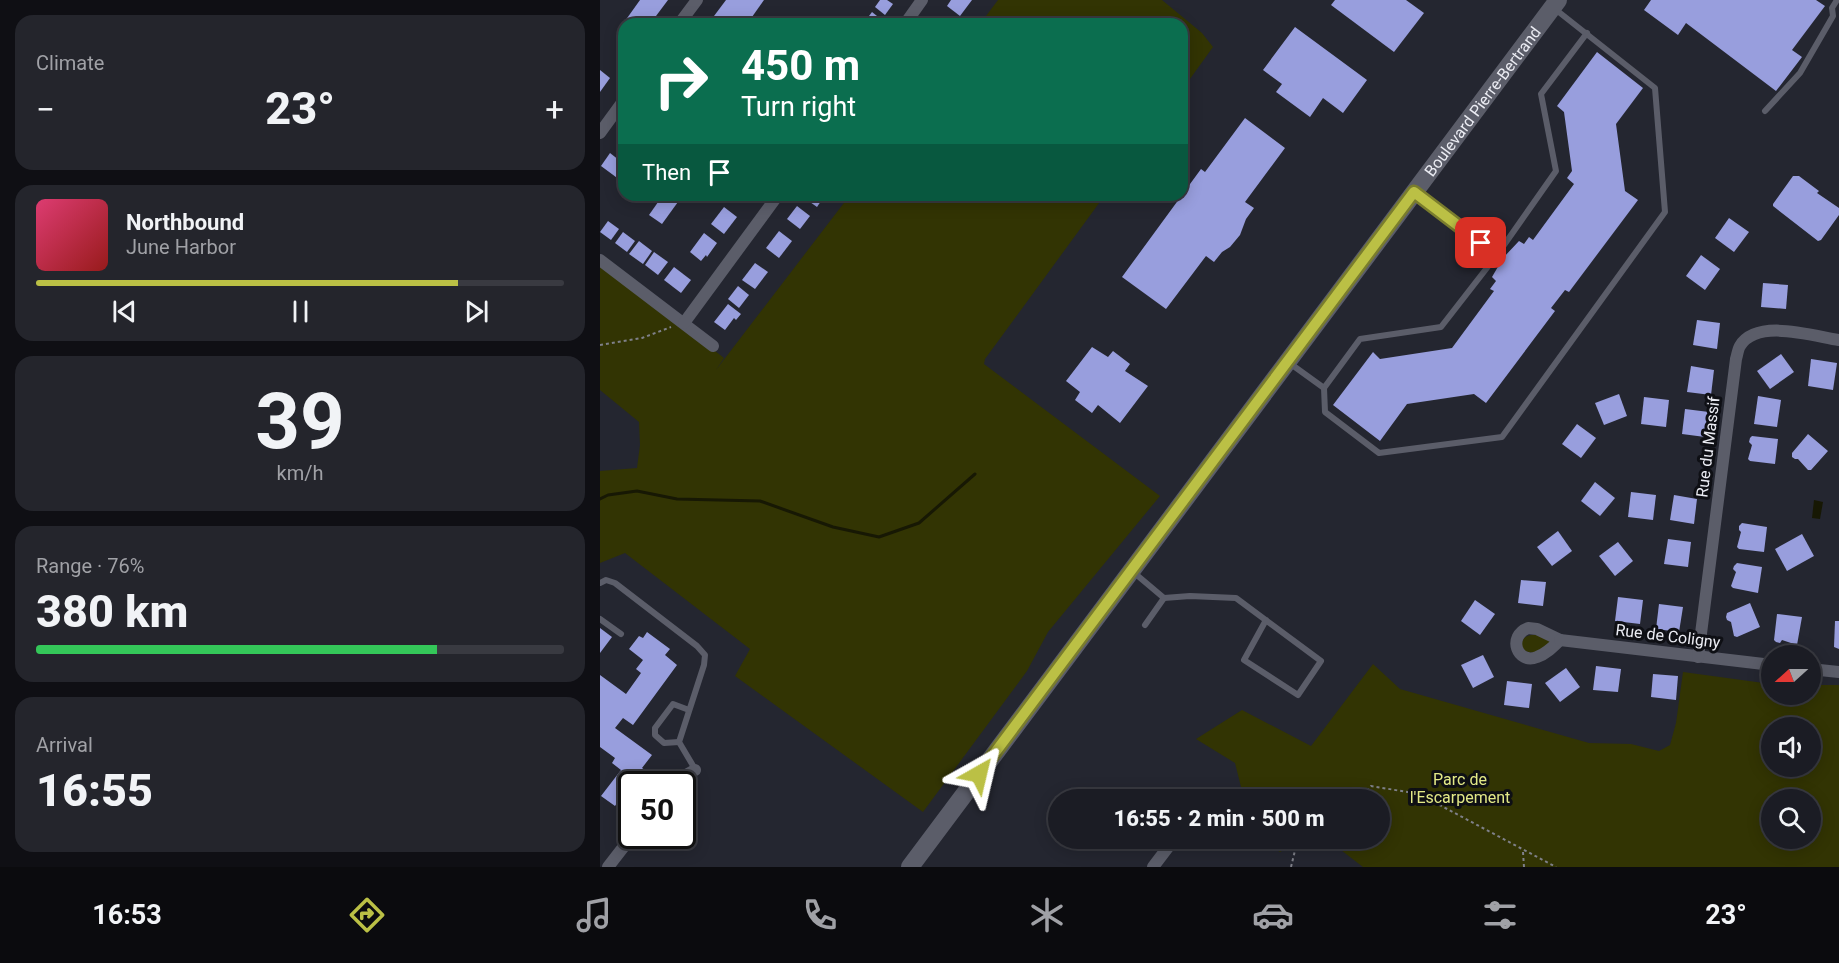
<!DOCTYPE html>
<meta charset="utf-8">
<style>
body{margin:0;font-family:Roboto,sans-serif;background:#24252c;color:#f1f3f6;height:100vh;display:flex;flex-direction:column;font-size:22px;white-space:nowrap}
*{box-sizing:border-box;margin:0}
p{font-size:20px;color:#a0a1a6}
.icon{flex:none;width:33px;height:33px;fill:none;stroke:currentColor;stroke-width:2;stroke-linecap:round;stroke-linejoin:round}
.map{position:relative;flex:1;overflow:hidden}
.side{display:flex;flex-direction:column;gap:15px;padding:15px;background:#0f0f14;width:600px}
.side>*{flex:none}
.guide{position:absolute;left:18px;top:18px;width:570px;height:183px;border-radius:18px;box-shadow:0 3px 15px #0003,0 0 0 2px #393a41;background:#0b6e4f;color:#fff;overflow:hidden}
.needle{width:39px;rotate:249deg}
.fabs{position:absolute;left:1161px;top:645px;display:grid;gap:12px}
.fabs a{display:grid;place-items:center;width:60px;height:60px;border-radius:50%;background:#1b1c24;box-shadow:0 3px 15px #0003,0 0 0 2px #393a41;font-size:30px}
.speed{position:absolute;left:18px;top:771px;display:flex;gap:12px;font-size:30px;font-weight:700;text-align:center}
.speed>*{display:grid;place-content:center;width:78px;height:78px;border-radius:50%;background:#1b1c24;box-shadow:0 3px 15px #0003,0 0 0 2px #393a41;line-height:1}
.speed .limit{border:3px solid #111;border-radius:9px;background:#fff;color:#111}
.pin{position:absolute;display:grid;place-items:center;width:51px;height:51px;color:#fff;margin:-26px;border-radius:12px;box-shadow:0 3px 9px #0006}
.me{position:absolute;width:66px;margin:-33px;rotate:37deg;stroke-linejoin:round;filter:drop-shadow(0 0 4px #0008)}
.turn{display:flex;align-items:center;gap:21px;height:126px;padding:0 24px;font-size:27px}
.turn .icon{width:78px;height:78px;stroke-width:2.5}
.turn b{display:block;font-size:42px;line-height:51px}
.then{display:flex;align-items:center;height:57px;padding:0 24px;background:#0003;gap:12px;font-size:22px}
.big{font-size:45px;font-weight:800;line-height:1.1}
.side .tile{flex:1;display:flex;flex-direction:column;justify-content:center;gap:9px;min-width:0;padding:0 21px;border-radius:18px;background:#24252c}
.side .dial{align-items:center;gap:0}
.dial b{font-size:78px;line-height:1}
.song{display:flex;align-items:center;gap:18px}
.cover{width:72px;height:72px;border-radius:9px;background:linear-gradient(135deg,hsl(340 70% 55%),hsl(0 70% 35%))}
.played{height:6px;border-radius:3px;background:linear-gradient(90deg,#bbc045 80%,#393a41 80%)}
.keys{display:flex;justify-content:space-around;direction:ltr}
.heat{display:flex;justify-content:space-between;align-items:center;font-size:33px;direction:ltr}
.charge{height:9px;border-radius:4px;background:linear-gradient(90deg,#34c759 76%,#393a41 0)}
.trip{position:absolute;left:448px;top:789px;width:342px;height:60px;border-radius:30px;background:#1b1c24;box-shadow:0 3px 15px #0003,0 0 0 2px #393a41;font-weight:800;line-height:60px;text-align:center}
.menu{display:flex;height:96px;justify-content:space-around;align-items:center;background:#0b0b0e;color:#a0a1a6}
.menu .icon{width:42px;height:42px}
.menu .current{color:#bbc045}
.menu b{font-size:27px;color:#f1f3f6}
main{display:flex;flex:1;min-height:0}
.map>svg:first-child{display:block}
.green{fill:#323403;fill-rule:evenodd}
.water{fill:#171804}
.lines{fill:none;stroke-linecap:round;stroke-linejoin:round}
.stream{stroke:#171804;stroke-width:3}
.building{fill:#989edd}
.path{stroke:#7f8089;stroke-width:2;stroke-dasharray:3 3;stroke-linecap:butt}
.lane{stroke:#5b5d69;stroke-width:6}
.street{stroke:#5b5d69;stroke-width:12}
.secondary{stroke:#5b5d69;stroke-width:18}
.route-casing{stroke:#7a7d2d;stroke-width:15}
.route{stroke:#bbc045;stroke-width:10}
.labels{text-anchor:middle;dominant-baseline:central;stroke-width:6;stroke-linejoin:round;paint-order:stroke}
.street-label{font-size:16px;fill:#ebecf3;stroke:#0e0f14}
.park-label{font-size:16px;fill:#e3e987;stroke:#0e0f14}
</style>
<main>
<section class="side">
<div class="tile"><p>Climate</p>
<div class="heat"><a>−</a><b class="big">23°</b><a>+</a></div>
</div>
<div class="tile">
<div class="song"><i class="cover"></i><div><b>Northbound</b><p>June Harbor</p></div></div>
<div class="played"></div>
<div class="keys"><svg class="icon" aria-label="previous" viewBox="0 0 24 24"><path d="M18 5L8 12l10 7zM5 5v14"/></svg><svg class="icon" aria-label="pause" viewBox="0 0 24 24"><path d="M8 5v14M16 5v14"/></svg><svg class="icon" aria-label="next" viewBox="0 0 24 24"><path d="M6 5l10 7-10 7zM19 5v14"/></svg></div>
</div>
<div class="tile dial"><b>39</b><p>km/h</p></div>
<div class="tile"><p>Range · 76%</p><b class="big">380 km</b><div class="charge"></div></div>
<div class="tile"><p>Arrival</p><b class="big">16:55</b></div>
</section>
<div class="map">
<svg width="1239" height="867" viewBox="0 0 1239 867">
<rect width="100%" height="100%" fill="#242630"/>
<!-- green -->
<g class="green">
<polygon points="398,0 562,0 602,33 613,47 582,90 582,24 380,24"/>
<polygon points="250,195 505,195 385,359 384,364 560,496 448,632 427,671 323,812 135,676 150,649 25,553 0,563 0,471 37,468 40,445 39,422 0,390 0,260 124,358 116,370"/>
<path d="M931,635H936L952,641C940,649 935,658 921,648C922,641 922,637 931,635Z"/>
<path d="M773,664L800,689L989,743L1031,744L1059,751L1070,745L1076,723L1083,672L1171,684L1172,694H1210L1211,685H1239V867H763L737,847L692,845L680,852L661,839L780,838V800L644,799L635,763L596,739L642,710L711,746ZM1172,728H1210V766H1172ZM1172,800H1210V838H1172Z"/>
</g>
<!-- water -->
<polygon class="water" points="1214,500 1223,502 1220,519 1212,518"/>
<g class="lines">
<!-- stream -->
<polyline class="stream" points="0,499 8,495 37,491 77,499 160,501 233,527 279,537 319,523 375,474"/>
</g>
<!-- building -->
<g class="building">
<polygon points="40,0 68,0 50,24 29,24 25,21"/>
<polygon points="126,0 164,0 147,24 108,24"/>
<polygon points="280,0 287,0 293,4 285,15 275,7"/>
<polygon points="351,0 372,0 360,16 347,6"/>
<polygon points="735,0 806,0 824,13 794,52 731,5"/>
<polygon points="1051,0 1216,0 1225,6 1192,50 1202,57 1176,91 1086,23 1078,35 1044,10"/>
<polygon points="272,12 282,20 280,24 263,24"/>
<polygon points="339,16 351,24 333,24"/>
<polygon points="695,27 767,80 743,113 723,98 710,117 676,92 682,84 663,70"/>
<polygon points="997,52 1043,88 1016,124 1025,191 1038,200 969,292 965,290 951,308 955,311 886,403 874,394 807,404 780,441 733,405 773,352 780,359 852,348 894,291 890,289 896,281 892,277 903,258 919,241 924,244 929,237 933,240 974,184 967,178 972,171 964,112 957,106"/>
<polygon points="0,70 10,78 0,92"/>
<polygon points="645,118 685,148 645,202 654,208 646,219 640,235 630,247 622,252 614,262 606,256 566,309 522,277 601,169 605,172"/>
<polygon points="10,153 24,164 24,183 1,166"/>
<polygon points="1193,176 1199,176 1219,191 1217,193 1239,208 1239,215 1221,240 1218,241 1173,206 1173,204"/>
<polygon points="63,195 83,195 62,224 49,215"/>
<polygon points="138,195 153,195 147,202"/>
<polygon points="205,195 225,195 217,207 203,197"/>
<polygon points="197,206 210,216 200,229 187,219"/>
<polygon points="124,207 137,217 124,234 111,224"/>
<polygon points="1129,218 1149,232 1134,252 1115,238"/>
<polygon points="8,221 19,229 11,240 0,232"/>
<polygon points="179,231 192,241 179,258 166,248"/>
<polygon points="23,232 35,241 27,252 15,243"/>
<polygon points="104,233 117,243 107,257 106,255 101,261 90,252"/>
<polygon points="39,241 52,251 43,264 29,254"/>
<polygon points="54,252 68,262 58,275 45,265"/>
<polygon points="1101,255 1120,269 1105,290 1086,276"/>
<polygon points="155,263 168,272 155,289 142,280"/>
<polygon points="74,267 91,280 81,293 64,280"/>
<polygon points="1163,283 1188,285 1186,309 1161,307"/>
<polygon points="138,286 149,295 139,308 128,299"/>
<polygon points="128,304 141,314 136,320 134,318 125,330 114,322"/>
<polygon points="1097,320 1120,323 1117,349 1093,345"/>
<polygon points="492,347 508,357 513,351 530,364 525,371 548,386 520,423 498,405 492,413 475,400 480,392 466,381"/>
<polygon points="1181,354 1194,372 1170,389 1157,371"/>
<polygon points="1211,359 1237,363 1233,390 1208,386"/>
<polygon points="1091,366 1114,370 1111,395 1087,392"/>
<polygon points="1019,394 1027,416 1004,425 995,403"/>
<polygon points="1158,396 1181,400 1177,427 1154,424"/>
<polygon points="1044,397 1069,400 1066,427 1041,424"/>
<polygon points="1085,409 1109,412 1105,437 1082,434"/>
<polygon points="977,424 996,438 981,458 962,444"/>
<polygon points="1208,434 1228,451 1211,470 1208,470 1198,459 1195,459 1192,457 1192,453"/>
<polygon points="1152,436 1178,439 1175,464 1150,461 1148,459 1152,445 1149,442 1150,438"/>
<polygon points="995,482 1015,498 1000,516 981,501"/>
<polygon points="1031,492 1056,495 1053,520 1028,517"/>
<polygon points="1074,495 1097,499 1094,524 1070,520"/>
<polygon points="1142,523 1167,527 1164,552 1139,549 1137,547 1141,532 1139,530 1139,526"/>
<polygon points="958,531 972,551 952,566 937,547"/>
<polygon points="1202,534 1214,556 1187,571 1175,549"/>
<polygon points="1068,539 1091,542 1088,567 1064,564"/>
<polygon points="1018,542 1033,561 1015,576 999,556"/>
<polygon points="1137,563 1162,567 1158,593 1133,588 1131,586 1136,572 1133,569 1134,566"/>
<polygon points="921,580 946,582 943,606 918,603"/>
<polygon points="1018,597 1043,600 1040,624 1015,621"/>
<polygon points="875,600 895,614 880,635 861,621"/>
<polygon points="1150,603 1160,627 1137,637 1134,636 1131,622 1127,620 1126,617 1127,613"/>
<polygon points="1059,604 1083,607 1079,632 1056,629"/>
<polygon points="1177,614 1202,617 1197,645 1182,640 1180,643 1176,642 1174,640"/>
<polygon points="1235,621 1239,621 1239,649 1234,647"/>
<polygon points="0,628 12,637 0,653"/>
<polygon points="47,632 70,649 65,655 77,665 33,725 23,718 15,728 52,755 42,768 49,773 41,784 32,784 32,797 24,808 17,803 15,806 1,796 21,770 12,763 15,758 0,747 0,675 26,694 41,673 36,669 43,660 29,649 39,636 43,638"/>
<polygon points="883,655 894,677 873,688 861,665"/>
<polygon points="996,666 1021,669 1018,692 993,690"/>
<polygon points="966,668 980,687 960,702 945,683"/>
<polygon points="1053,674 1078,676 1076,700 1051,697"/>
<polygon points="907,681 932,684 929,708 904,705"/>
</g>
<g class="lines">
<!-- path -->
<g class="path">
<polyline points="0,345 42,338 71,327"/>
<polyline points="759,800 771,786 819,794 956,867"/>
<polyline points="923,852 924,867"/>
<polyline points="691,867 698,838"/>
</g>
<!-- lane -->
<g class="lane">
<polyline points="1165,111 1200,73 1233,16 1232,8 1237,0"/>
<polyline points="815,193 897,255"/>
<polyline points="688,362 724,388 760,339 841,327 897,255 956,171 941,94 987,33"/>
<polyline points="724,388 725,412 779,453 902,437 1065,212 1055,88 955,9"/>
<polyline points="532,571 564,598 545,625"/>
<polyline points="0,583 6,580 15,583 97,646 105,655 104,665 79,742 95,769"/>
<polyline points="564,598 590,596 636,598 721,661 698,695 644,660 666,620"/>
<polyline points="0,619 21,634"/>
<polyline points="79,742 64,743 55,735 55,728 73,704 89,710"/>
</g>
<!-- street -->
<g class="street">
<polyline points="79,24 97,0"/>
<polyline points="305,24 322,0"/>
<polyline points="0,133 24,100"/>
<polyline points="0,260 113,346"/>
<polyline points="84,323 178,195"/>
<path d="M928,628L937,629L960,640C953,647 946,654 937,657C917,665 907,636 928,628Z"/>
<polyline points="960,640 1172,665"/>
<path d="M1098,657L1136,359C1137,356 1138,349 1140,346C1157,318 1213,336 1239,340"/>
<polyline points="1210,669 1239,672"/>
<polyline points="70,784 95,770"/>
<polyline points="8,867 32,836"/>
<polyline points="553,867 575,838"/>
</g>
<!-- secondary -->
<path class="secondary" id="s1" d="M310,867L958,0"/>
</g>
<g class="lines">
<!-- route casing -->
<g class="route-casing">
<polyline id="route" points="379,774 814,192 881,243"/>
</g>
<!-- route -->
<use href="#route" class="route"/>
</g>
<g class="labels">
<!-- street labels -->
<g class="street-label">
<text stroke="none"><textPath href="#s1" startOffset="956">Boulevard Pierre-Bertrand</textPath></text>
<text transform="translate(1108 447) rotate(-83)">Rue du Massif</text>
<text transform="translate(1068 636) rotate(7)">Rue de Coligny</text>
</g>
<!-- park labels -->
<g class="park-label">
<text x="860" y="779">Parc de<tspan x="860" dy="18">l'Escarpement</tspan></text>
</g>
</g>
</svg>
<div class="fabs">
<a><svg class="needle" viewBox="-14 -14 28 28"><path d="M0-13l5 13h-10z" fill="#e53935"/><path d="M0 13l5-13h-10z" fill="#a0a1a6"/></svg></a>
<a><svg class="icon" aria-label="sound" viewBox="0 0 24 24"><path d="M4 9h4l5-4v14l-5-4H4zM17 9q2 3 0 6"/></svg></a>
<a><svg class="icon" aria-label="search" viewBox="0 0 24 24"><circle cx="10" cy="10" r="6"/><path d="M15 15l6 6"/></svg></a>
</div>
<div class="speed"><div class="limit">50</div></div>
<div class="pin" style="left:881px;top:243px;background:#d93025"><svg class="icon" aria-label="arrive" viewBox="0 0 24 24"><path d="M6 21V4h12l-3 4 3 4H6"/></svg></div>
<svg class="me" style="left:379px;top:774px" viewBox="-20 -20 40 40"><path d="M0-17L14 15 0 8-14 15z" fill="#bbc045" stroke="#fff" stroke-width="4"/></svg>
<div class="trip">16:55 · 2 min · 500 m</div>
<div class="guide">
<div class="turn"><svg class="icon" aria-label="right" viewBox="0 0 24 24"><path d="M7 20v-9h11M14 6l5 5-5 5"/></svg><div><b>450 m</b>Turn right</div></div>
<div class="then">Then<svg class="icon" aria-label="arrive" viewBox="0 0 24 24"><path d="M6 21V4h12l-3 4 3 4H6"/></svg></div>
</div>
</div>
</main>
<nav class="menu">
<b>16:53</b>
<svg class="icon current" aria-label="directions" viewBox="0 0 24 24"><path d="M12 3l9 9-9 9-9-9zM9 14v-3h6M13 9l2 2-2 2"/></svg>
<svg class="icon" aria-label="music" viewBox="0 0 24 24"><path d="M9 18V5l10-2v13"/><circle cx="6" cy="18" r="3"/><circle cx="16" cy="16" r="3"/></svg>
<svg class="icon" aria-label="phone" viewBox="0 0 24 24"><path d="M5 4h4l2 5-3 2q2 4 5 5l2-3 5 2v4C11 20 4 13 5 4z"/></svg>
<svg class="icon" aria-label="climate" viewBox="0 0 24 24"><path d="M12 3v18M4 7l16 10M4 17L20 7"/></svg>
<svg class="icon" aria-label="car" viewBox="0 0 24 24"><path d="M5 17H2v-5l4-1 3-4h7l3 4 3 1v5h-3M9 17h6M6 11h13"/><circle cx="7" cy="17" r="2"/><circle cx="17" cy="17" r="2"/></svg>
<svg class="icon" aria-label="filters" viewBox="0 0 24 24"><path d="M4 7h16M4 17h16"/><circle cx="9" cy="7" r="2"/><circle cx="15" cy="17" r="2"/></svg>
<b>23°</b>
</nav>
